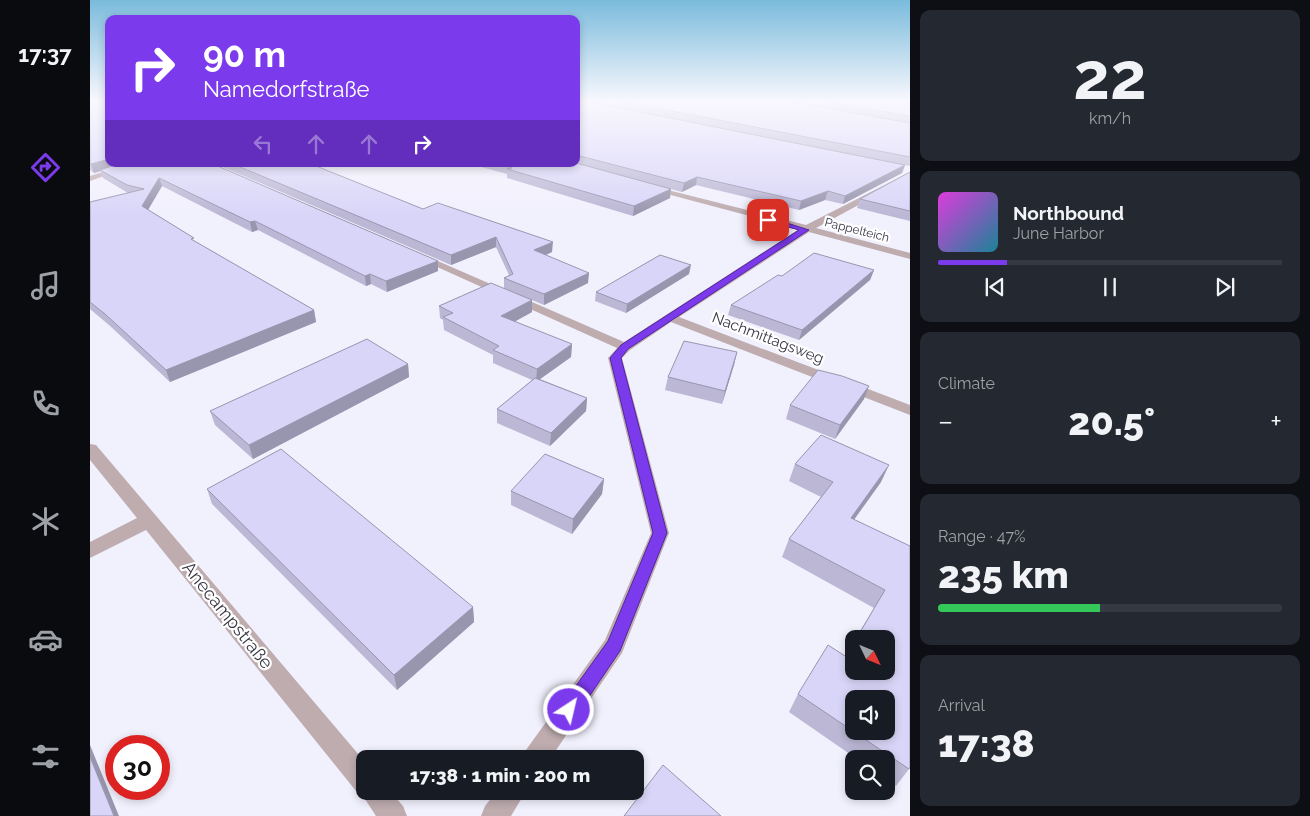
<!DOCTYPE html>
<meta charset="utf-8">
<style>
body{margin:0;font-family:Raleway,sans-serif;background:#242831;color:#f1f3f6;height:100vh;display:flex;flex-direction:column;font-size:19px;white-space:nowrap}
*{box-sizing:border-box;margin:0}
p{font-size:16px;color:#9ea1a6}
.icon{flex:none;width:28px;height:28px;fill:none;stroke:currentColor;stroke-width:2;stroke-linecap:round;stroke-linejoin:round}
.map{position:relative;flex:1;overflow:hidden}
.sheet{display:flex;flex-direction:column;gap:10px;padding:10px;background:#0d0f14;width:400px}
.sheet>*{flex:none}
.hud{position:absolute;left:15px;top:15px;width:475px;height:152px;border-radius:10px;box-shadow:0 2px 8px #0003;background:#7c3aed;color:#fff;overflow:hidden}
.needle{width:32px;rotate:133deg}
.tools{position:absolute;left:755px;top:630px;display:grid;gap:10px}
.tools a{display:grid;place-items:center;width:50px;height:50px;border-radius:10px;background:#171b24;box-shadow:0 2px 8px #0003;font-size:25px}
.speed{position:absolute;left:15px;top:735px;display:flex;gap:10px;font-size:25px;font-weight:700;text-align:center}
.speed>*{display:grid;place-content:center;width:65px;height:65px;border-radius:50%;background:#171b24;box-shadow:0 2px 8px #0003;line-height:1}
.speed .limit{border:8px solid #d22;background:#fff;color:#111}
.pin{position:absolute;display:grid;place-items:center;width:42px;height:42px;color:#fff;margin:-21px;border-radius:10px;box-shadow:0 2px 8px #0006}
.me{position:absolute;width:55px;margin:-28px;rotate:35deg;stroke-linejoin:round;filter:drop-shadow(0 0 4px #0008)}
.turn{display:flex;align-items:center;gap:18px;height:105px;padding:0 15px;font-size:22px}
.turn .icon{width:65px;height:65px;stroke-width:2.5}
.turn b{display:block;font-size:35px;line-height:42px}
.lanes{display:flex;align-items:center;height:48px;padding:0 15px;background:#0003;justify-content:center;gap:25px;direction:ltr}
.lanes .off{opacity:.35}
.big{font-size:38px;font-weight:800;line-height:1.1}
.sheet .widget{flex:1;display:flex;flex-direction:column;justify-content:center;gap:8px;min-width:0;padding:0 18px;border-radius:10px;background:#242831}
.sheet .dial{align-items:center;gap:0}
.dial b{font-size:65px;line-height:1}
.song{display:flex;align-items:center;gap:15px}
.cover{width:60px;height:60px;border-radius:8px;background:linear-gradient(135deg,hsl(300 70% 55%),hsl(190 70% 35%))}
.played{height:5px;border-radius:2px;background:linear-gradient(90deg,#7c3aed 20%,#363941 20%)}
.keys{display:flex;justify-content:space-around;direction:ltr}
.heat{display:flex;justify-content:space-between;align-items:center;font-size:28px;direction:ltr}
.charge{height:8px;border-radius:4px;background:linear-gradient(90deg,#34c759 47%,#363941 0)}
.trip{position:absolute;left:266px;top:750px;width:288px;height:50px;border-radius:10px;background:#171b24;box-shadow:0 2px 8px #0003;font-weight:800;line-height:50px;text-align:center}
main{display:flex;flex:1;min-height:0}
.tabs{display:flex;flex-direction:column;width:90px;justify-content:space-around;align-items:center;background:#090b0e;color:#9ea1a6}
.tabs .icon{width:35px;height:35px}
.tabs .on{color:#7c3aed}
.tabs b{font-size:22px;color:#f1f3f6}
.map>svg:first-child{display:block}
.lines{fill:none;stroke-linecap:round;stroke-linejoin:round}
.street{fill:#beacaf;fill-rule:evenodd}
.wall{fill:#bbb7d5}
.shaded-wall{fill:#9895ae}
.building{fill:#d9d5f8;stroke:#9895ae;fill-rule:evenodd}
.route{fill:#7c3aed;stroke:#51269a}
.labels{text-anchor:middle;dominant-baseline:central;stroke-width:4.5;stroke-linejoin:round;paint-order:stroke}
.far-street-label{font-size:12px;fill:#383744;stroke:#fff}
.street-label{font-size:15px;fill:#383744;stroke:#fff}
.near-street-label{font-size:18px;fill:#383744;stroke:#fff}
</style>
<main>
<nav class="tabs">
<b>17:37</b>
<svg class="icon on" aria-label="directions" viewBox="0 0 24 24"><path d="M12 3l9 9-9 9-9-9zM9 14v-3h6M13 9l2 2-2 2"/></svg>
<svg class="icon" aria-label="music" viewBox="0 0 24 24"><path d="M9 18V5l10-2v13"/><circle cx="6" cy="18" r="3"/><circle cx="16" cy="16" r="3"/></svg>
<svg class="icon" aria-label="phone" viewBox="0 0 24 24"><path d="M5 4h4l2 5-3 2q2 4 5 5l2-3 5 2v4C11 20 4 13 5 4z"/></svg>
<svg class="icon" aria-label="climate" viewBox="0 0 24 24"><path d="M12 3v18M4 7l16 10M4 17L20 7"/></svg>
<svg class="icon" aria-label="car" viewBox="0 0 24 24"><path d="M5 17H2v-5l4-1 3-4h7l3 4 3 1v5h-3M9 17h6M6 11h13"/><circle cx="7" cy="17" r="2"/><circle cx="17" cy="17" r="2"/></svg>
<svg class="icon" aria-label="filters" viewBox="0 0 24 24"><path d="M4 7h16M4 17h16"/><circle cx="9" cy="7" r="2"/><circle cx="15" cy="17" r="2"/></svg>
</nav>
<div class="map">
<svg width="820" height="816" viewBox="0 0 820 816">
<rect width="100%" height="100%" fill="#f1f0fd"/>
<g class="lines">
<!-- street -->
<g class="street">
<polygon points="37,164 48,164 0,181 0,176"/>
<polygon points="820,172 820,177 726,228 820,253 820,259 719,232 589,317 820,405 820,415 581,322 540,350 532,358 579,533 532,653 460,759 432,759 436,750 515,640 561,533 518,358 527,348 325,257 330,254 334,255 534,342 709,229 558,189 558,185 716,225"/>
<polygon points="0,444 6,445 275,762 275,791 300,791 313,806 317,816 286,816 271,793 266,791 56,530 0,558 0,542 47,518 0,460"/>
<polygon points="407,791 436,791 421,816 391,816 395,806"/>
</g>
</g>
<!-- wall -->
<g class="wall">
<polygon points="0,101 19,164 123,164 348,261 348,271 297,292 281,284 276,286 168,230 162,232 72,186 58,210 106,242 224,310 226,322 80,382 19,325 0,309 0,202 38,193 13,178 11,171 4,173 0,170"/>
<polygon points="486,101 820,101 820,166 815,165 812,173 753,204 735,200 709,210 606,185 592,192 486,163"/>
<polygon points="126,164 221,164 333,209 462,252 456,255 498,283 454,305 442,300 442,312 424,322 482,344 481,357 450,379 497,398 496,411 460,446 407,423 407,409 442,380 403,363 403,355 354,330 353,320 350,318 349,306 414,288 414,278 419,275 406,247 361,265"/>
<polygon points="380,164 486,164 580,198 543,216 417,178 417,174"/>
<polygon points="820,172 820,221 767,208 770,199"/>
<polygon points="784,270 780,280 709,340 638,315 641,305 692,276"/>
<polygon points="599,274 536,313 505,301 506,292"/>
<polygon points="647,352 644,365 632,404 575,390 578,377"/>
<polygon points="318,364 319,377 163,459 125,425 120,411"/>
<polygon points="774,399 745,439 696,419 700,405"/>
<polygon points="705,464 791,482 764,520 820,546 819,769 806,786 796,779 796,759 767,759 699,712 708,694 755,656 784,608 692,557 699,539 731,497 699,481"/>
<polygon points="514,479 512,494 482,534 421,505 421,491"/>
<polygon points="117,489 383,607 384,622 307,690 122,504"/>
</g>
<!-- shaded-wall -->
<g class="shaded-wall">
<polygon points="19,159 19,164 32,164 4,173 1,164"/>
<polygon points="815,165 812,173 753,204 755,196"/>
<polygon points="607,177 606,185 592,192 594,183"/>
<polygon points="69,178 72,186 55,215 52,206"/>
<polygon points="581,189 580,198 543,216 544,206"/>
<polygon points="738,191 735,200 709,210 711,201"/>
<polygon points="165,221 168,230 162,232 160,222"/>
<polygon points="406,237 406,247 361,265 361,255"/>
<polygon points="463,242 462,252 444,260 444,250"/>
<polygon points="348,261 348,271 297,292 296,281"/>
<polygon points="601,265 599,274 536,313 537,304"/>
<polygon points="784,270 780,280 709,340 712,330"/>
<polygon points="499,273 498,283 454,305 454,294"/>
<polygon points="280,274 281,284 276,286 275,276"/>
<polygon points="442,300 442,312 411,329 411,316"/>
<polygon points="224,310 226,322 80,382 76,370"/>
<polygon points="482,344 481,357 446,382 447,369"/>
<polygon points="647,352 644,365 632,404 635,391"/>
<polygon points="318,364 319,377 163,459 159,445"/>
<polygon points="779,386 774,399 745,439 750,425"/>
<polygon points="497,398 496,411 460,446 461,433"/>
<polygon points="799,465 791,482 752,536 761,518"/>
<polygon points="514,479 512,494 482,534 483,519"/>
<polygon points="383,607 384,622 307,690 304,675"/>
<polygon points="0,745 29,816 24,816 0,757"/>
</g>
<!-- building -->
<g class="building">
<polygon points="0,101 19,101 19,159 1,164 0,164"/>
<polygon points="486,101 495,101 815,165 755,196 738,191 711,201 607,177 594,183 486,155"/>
<polygon points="530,101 695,101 820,123 820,157"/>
<polygon points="733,101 820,101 820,116"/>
<polygon points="486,163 581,189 544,206 417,169 422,168 408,164"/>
<polygon points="28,164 123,164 348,261 296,281 280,274 275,276 165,221 160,222 69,178 52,206 104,238 101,239 224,310 76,370 15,314 0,302 0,202 54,189 37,185 10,170"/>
<polygon points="143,164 221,164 333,209 348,203 463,242 444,250 499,273 454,294 414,278 423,274 406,237 361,255"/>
<polygon points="820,172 820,211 770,199"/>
<polygon points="724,253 784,270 712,330 641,305 688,275 692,276"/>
<polygon points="570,255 601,265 537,304 506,292"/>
<polygon points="401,283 442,300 411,316 482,344 447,369 403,350 409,346 353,317 363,313 349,306"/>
<polygon points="277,339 318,364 159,445 120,411"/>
<polygon points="594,341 647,352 635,391 578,377"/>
<polygon points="728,370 752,376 779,386 750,425 700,405"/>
<polygon points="445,378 497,398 461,433 407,409"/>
<path d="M731,435L799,465L761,518L820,546V767L819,769L708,694L738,645L755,656L764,642V671H796V639H766L795,590L699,539L743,482L705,464ZM764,699H796V731H764Z"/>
<polygon points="191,449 383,607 304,675 117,489"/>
<polygon points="455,454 514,479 483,519 421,491"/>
<polygon points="0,757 24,816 0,816"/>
<polygon points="573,765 631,816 534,816"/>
</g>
<!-- sky -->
<linearGradient id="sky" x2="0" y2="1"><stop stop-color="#7abbdc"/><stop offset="0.47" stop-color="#f9f8fe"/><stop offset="1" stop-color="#f9f8fe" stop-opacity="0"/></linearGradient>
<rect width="820" height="215" fill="url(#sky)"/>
<!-- route -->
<polygon class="route" points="678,217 719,230 538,349 531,358 577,533 530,651 486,716 479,719 473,716 470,710 473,704 518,641 563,533 520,358 531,345 709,230 676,221 675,220"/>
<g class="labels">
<!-- far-street labels -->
<g class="far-street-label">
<text transform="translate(767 230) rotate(14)">Pappelteich</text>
</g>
<!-- street labels -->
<g class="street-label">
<text transform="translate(678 338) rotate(21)">Nachmittagsweg</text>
</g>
<!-- near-street labels -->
<g class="near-street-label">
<text transform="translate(138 615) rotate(51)">Anecampstraße</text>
</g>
</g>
</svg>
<div class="tools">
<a><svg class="needle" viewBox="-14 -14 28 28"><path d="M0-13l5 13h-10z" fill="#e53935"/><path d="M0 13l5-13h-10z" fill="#9ea1a6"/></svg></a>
<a><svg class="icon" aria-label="sound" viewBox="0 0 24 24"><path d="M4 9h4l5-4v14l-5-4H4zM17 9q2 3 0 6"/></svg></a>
<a><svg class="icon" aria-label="search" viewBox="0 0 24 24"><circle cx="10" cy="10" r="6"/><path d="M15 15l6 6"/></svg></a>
</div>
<div class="speed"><div class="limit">30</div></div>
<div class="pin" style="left:678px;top:220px;background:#d93025"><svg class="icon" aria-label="arrive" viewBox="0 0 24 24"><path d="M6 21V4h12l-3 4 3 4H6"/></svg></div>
<svg class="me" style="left:479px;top:710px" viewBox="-20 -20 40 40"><circle r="17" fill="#7c3aed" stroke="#fff" stroke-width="3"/><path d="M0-11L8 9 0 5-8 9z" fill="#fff"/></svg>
<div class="trip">17:38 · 1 min · 200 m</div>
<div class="hud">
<div class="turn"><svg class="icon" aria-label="right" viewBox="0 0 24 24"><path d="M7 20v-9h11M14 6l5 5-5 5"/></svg><div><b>90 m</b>Namedorfstraße</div></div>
<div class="lanes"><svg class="icon off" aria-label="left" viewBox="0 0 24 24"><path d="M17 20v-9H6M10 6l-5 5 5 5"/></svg><svg class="icon off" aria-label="ahead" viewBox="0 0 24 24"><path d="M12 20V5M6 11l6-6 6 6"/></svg><svg class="icon off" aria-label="ahead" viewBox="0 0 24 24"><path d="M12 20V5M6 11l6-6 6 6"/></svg><svg class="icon" aria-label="right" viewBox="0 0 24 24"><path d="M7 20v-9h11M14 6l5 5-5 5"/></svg></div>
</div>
</div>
<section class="sheet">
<div class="widget dial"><b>22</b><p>km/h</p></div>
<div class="widget">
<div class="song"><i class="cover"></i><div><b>Northbound</b><p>June Harbor</p></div></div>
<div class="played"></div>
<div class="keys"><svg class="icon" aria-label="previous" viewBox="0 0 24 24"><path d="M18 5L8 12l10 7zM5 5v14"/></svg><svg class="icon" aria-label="pause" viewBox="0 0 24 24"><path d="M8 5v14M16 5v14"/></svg><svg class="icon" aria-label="next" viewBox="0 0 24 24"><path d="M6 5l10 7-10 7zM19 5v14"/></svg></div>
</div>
<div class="widget"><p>Climate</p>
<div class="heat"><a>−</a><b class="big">20.5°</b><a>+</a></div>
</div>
<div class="widget"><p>Range · 47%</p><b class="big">235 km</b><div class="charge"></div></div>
<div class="widget"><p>Arrival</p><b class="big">17:38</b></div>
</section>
</main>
